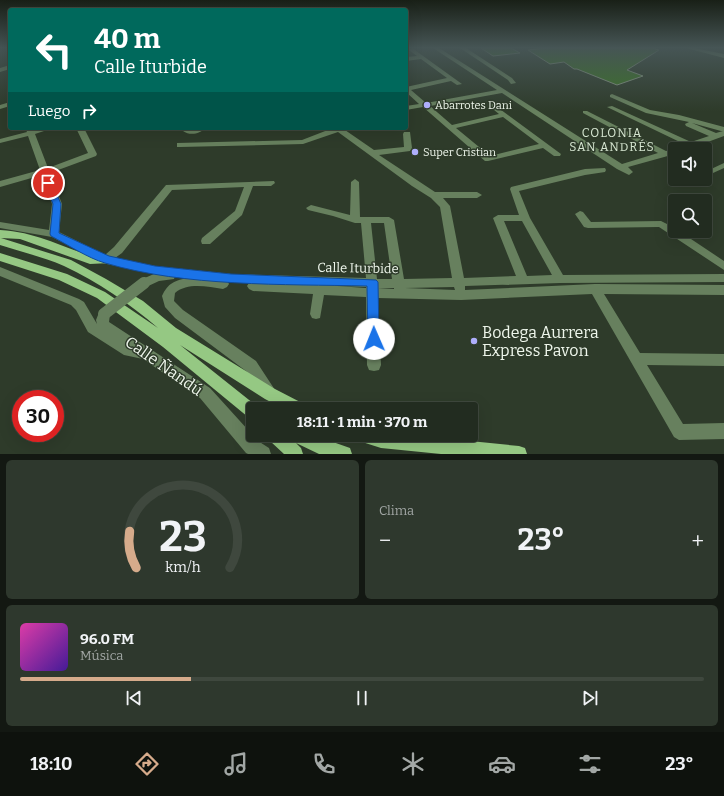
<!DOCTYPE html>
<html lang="es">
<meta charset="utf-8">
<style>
body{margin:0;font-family:Bitter,serif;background:#2e382d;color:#f1f3f6;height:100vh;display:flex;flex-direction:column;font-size:15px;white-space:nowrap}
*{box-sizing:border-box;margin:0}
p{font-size:13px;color:#a2a7a5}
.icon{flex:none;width:22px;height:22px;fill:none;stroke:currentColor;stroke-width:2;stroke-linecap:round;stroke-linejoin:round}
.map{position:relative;height:454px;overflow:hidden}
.side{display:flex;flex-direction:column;gap:6px;padding:6px;background:#131812;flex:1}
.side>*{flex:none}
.banner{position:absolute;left:8px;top:8px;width:400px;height:122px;border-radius:4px;box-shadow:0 4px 16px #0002,0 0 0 1px #3f483e;background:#00695c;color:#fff;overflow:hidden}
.fabs{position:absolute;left:668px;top:142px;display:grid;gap:8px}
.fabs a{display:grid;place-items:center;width:44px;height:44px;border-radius:4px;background:#222c20;box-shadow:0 4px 16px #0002,0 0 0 1px #3f483e;font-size:20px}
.speed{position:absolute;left:12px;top:390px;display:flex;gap:8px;font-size:20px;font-weight:700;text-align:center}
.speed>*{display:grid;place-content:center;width:52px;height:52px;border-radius:50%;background:#222c20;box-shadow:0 4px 16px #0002,0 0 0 1px #3f483e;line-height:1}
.speed .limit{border:6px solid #d22;background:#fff;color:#111}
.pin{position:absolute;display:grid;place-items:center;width:34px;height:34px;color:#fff;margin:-17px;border:2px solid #fff;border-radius:50%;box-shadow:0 1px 4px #0007}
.me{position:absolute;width:44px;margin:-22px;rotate:359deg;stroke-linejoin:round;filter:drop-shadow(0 0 3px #0008)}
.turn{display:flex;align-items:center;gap:14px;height:84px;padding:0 20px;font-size:18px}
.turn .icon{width:52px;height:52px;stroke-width:2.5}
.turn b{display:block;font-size:28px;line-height:34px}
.then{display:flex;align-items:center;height:38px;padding:0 20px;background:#0003;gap:8px;font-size:15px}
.big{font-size:30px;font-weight:700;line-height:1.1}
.side .card{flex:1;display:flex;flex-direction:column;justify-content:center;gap:6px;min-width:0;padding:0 14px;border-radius:6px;background:#2e382d}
.side .dial{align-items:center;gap:0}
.dial svg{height:104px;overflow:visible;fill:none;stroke:#3f483e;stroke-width:7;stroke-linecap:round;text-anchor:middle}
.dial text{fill:#f1f3f6;stroke:none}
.song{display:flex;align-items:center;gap:12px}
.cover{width:48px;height:48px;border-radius:6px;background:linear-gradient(135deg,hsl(320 70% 55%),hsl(260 70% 35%))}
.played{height:4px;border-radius:2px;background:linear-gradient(90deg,#d6ab8b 25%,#3f483e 25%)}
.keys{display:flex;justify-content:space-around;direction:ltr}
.heat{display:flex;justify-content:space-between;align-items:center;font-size:22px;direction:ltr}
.side .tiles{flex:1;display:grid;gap:6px;grid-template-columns:1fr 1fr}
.card:last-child{grid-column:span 2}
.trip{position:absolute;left:246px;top:402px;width:232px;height:40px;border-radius:4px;background:#222c20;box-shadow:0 4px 16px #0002,0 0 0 1px #3f483e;font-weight:700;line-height:40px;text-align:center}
.tab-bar{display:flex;height:64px;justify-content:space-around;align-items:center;background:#0e120d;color:#a2a7a5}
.tab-bar .icon{width:28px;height:28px}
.tab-bar .active{color:#d6ab8b}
.tab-bar b{font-size:18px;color:#f1f3f6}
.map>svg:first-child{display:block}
.building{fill:#3b7523;stroke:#8c9b87}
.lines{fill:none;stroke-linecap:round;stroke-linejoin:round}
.minor{fill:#67805e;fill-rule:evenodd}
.major{fill:#95c883;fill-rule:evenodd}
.minor-bridge{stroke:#67805e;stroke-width:12}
.route{fill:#1a73e8;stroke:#114b97}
.poi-dot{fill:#aeaefb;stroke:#2e3b2a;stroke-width:1.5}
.labels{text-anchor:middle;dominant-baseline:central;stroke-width:3;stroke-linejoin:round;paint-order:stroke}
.far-poi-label{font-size:11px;fill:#eef6eb;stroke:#2e3b2a;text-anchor:start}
.far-neighbourhood-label{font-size:12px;letter-spacing:1px;fill:#d6e6d1;stroke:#2e3b2a}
.street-label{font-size:13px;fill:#eef6eb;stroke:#2e3b2a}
.near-poi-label{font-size:16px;fill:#eef6eb;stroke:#2e3b2a;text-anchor:start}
.near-street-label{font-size:16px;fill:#eef6eb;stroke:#2e3b2a}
</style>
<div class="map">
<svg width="724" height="454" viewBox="0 0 724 454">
<rect width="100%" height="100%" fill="#2e3b2a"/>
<!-- building -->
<g class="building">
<polygon points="481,48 511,48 520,53 493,56"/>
<polygon points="548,48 652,48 659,50 627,70 643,76 617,85 577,69 574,69 564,62 550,64 528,50"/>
</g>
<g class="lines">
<!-- minor -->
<g class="minor">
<path d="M433,48H439L622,164L658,153L583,113V111H587L666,151L675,149H677H675V154L628,167L633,172L629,175L617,169L502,93L430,106L452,125L499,114L488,105L493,104L561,154L560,156H554L543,148L488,161H485L423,107L406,110V106L419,104L406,92V87L447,78L421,59L406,61V57L417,56L409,50L412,48L462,84L457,85L451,81L411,90L426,103L497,90ZM503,117L539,144L490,156L456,128Z"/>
<polygon points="460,48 466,48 512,78 516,83 511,84 508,80"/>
<polygon points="686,48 694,48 724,54 724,58"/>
<polygon points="10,65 10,69 0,72 0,68"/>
<path d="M612,94L650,110L679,115L724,127V136L694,147L681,149L680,147L684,144L607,107L612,106L691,142L709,136L686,126L685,124L689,122L646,113L610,97V95ZM692,123L721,131H723L716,133Z"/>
<polygon points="10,102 10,106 0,109 0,105"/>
<path d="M25,128H33V130L53,128L35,134L48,168L88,153L76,128H84L97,154L96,156L50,173L62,204L59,232L105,255L114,247L166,185L274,181L275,183L271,186H253L242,215L210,244H202L201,241L202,238L235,211L244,187L172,190L122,253L115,258L155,266L231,274L366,278L361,223H355L333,216L308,210L306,208L311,205L350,215L351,182L355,179L359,182L360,217H389L394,220L404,279L452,278L440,207L431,198L412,186L338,132L303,144L180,147H177V143L302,140L333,128H347L345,130L374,150L404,147L403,134L404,132H410L412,148L410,151L379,155L435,192H477L482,195L477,198H443L450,206L464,278L516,276L493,218L498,215H519L510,189L511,187L585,169L605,168L606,170L605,172L585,175L519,191L530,218L563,275L724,274V282L560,283L465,286V290L595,284L724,285V295L604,294L640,353L724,354V366L647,365L683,424L724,423V439L679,440L674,437L592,294L461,300L378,298L381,365L379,370L374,371L369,370L367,365L366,297L324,295L320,318L316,319L312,318L310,314L313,294L253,291L249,289L247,286L249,283L228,282L229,284L227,287L223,289C208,287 188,282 175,293L174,301L183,310L256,361L275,390L273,395L268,397L263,395L246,371L175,318L165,307L162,296C168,283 175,280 189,278L175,276L174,279L159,281L144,288L140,286L138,283L140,280L154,274L102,263L52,237L0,228V222L49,230L52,204L42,175L0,187V181L40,170L28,136L0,143V139L27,132ZM504,221H522L552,275L527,276ZM371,223H384L392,279H377ZM337,286L366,287V288ZM454,287L455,290L405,288ZM378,288H394V289Z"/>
<polygon points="107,128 116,128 110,131 107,131"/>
<path d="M205,128C200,134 190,136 183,131L187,129Z"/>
<polygon points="724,163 724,168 713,173 709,170"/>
<polygon points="580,211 583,212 591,222 661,221 675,228 675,231 679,231 724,261 724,270 659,227 588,228 584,227 575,214"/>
<polygon points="0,267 79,299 84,302 97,324 96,320 100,310 104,309 108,310 110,314 109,322 210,388 258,441 269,448 271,454 248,454 246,453 200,398 143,359 124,355 88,332 76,310 71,305 0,276"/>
</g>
<!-- major -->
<g class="major">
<path d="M0,230C35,232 57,245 89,255C95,257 103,255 110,257L111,260L110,263L90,264L20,239L1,238L71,260L106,279L143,301L176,328L275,389L304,404L306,409H284L265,399L180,345L258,407L259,409H253V419L248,417L163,347L97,298L59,280L0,261V253L67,274L105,292L158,328C130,304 98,282 64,266C44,257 21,252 0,245Z"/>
<polygon points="268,435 313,435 350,448 352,454 319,454 296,443 301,448 303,454 284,454 270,441"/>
<polygon points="357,435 410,435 519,446 525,448 527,454 441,454 381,448 359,441"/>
</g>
<!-- minor-bridge -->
<polyline class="minor-bridge" points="104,314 144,283"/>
</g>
<!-- sky -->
<linearGradient id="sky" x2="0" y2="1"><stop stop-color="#192017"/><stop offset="0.43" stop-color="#465555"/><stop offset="1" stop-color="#465555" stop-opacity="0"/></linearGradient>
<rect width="724" height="111" fill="url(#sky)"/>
<!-- route -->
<path class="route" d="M48,180L52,183L61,204L59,233L109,256L155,266L231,274L376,280L378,282L379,339L378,343L374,344L369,343L368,339L367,286C283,284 186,287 105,263C88,258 68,245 51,236L50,234L53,204L44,183Z"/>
<!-- markers -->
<g class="poi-dot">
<circle cx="427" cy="105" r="4"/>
<circle cx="415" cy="152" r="4"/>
<circle cx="474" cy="341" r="4"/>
</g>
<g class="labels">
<!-- far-poi labels -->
<g class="far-poi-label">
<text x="435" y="105">Abarrotes Dani</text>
<text x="423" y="152">Super Cristian</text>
</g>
<!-- far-neighbourhood labels -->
<g class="far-neighbourhood-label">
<text x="612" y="133">COLONIA<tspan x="612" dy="14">SAN ANDRÉS</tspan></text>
</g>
<!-- street labels -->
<g class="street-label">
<text transform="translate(358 268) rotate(1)">Calle Iturbide</text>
</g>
<!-- near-poi labels -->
<g class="near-poi-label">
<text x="482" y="332">Bodega Aurrera<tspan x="482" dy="18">Express Pavon</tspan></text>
</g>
<!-- near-street labels -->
<g class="near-street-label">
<text transform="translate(164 366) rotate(35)">Calle Ñandú</text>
</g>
</g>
</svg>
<div class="fabs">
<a><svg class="icon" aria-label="sound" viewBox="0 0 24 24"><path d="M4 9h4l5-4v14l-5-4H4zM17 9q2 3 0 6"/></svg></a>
<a><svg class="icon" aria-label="search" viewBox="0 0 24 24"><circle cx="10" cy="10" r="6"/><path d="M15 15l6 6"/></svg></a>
</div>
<div class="speed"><div class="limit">30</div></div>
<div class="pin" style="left:48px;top:183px;background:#d93025"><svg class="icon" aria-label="arrive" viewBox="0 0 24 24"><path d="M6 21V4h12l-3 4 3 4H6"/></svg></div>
<svg class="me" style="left:374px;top:339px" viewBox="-20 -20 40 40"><circle r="19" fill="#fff"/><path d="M0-13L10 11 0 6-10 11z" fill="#1a73e8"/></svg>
<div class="trip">18:11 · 1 min · 370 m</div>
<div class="banner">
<div class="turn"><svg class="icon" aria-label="left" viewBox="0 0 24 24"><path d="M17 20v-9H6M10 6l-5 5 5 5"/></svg><div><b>40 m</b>Calle Iturbide</div></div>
<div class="then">Luego<svg class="icon" aria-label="right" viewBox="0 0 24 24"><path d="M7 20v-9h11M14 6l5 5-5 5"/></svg></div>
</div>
</div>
<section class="side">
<div class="tiles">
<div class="card dial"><svg viewBox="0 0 100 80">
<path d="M14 69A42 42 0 1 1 86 69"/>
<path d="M14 69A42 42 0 0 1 9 41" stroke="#d6ab8b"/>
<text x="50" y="56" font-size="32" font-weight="700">23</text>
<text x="50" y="72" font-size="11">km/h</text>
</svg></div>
<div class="card"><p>Clima</p>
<div class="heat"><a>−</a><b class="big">23°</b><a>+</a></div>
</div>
<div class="card">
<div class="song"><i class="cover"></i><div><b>96.0 FM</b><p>Música</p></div></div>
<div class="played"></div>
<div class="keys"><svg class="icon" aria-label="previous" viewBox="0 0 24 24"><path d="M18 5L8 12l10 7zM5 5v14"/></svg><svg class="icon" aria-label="pause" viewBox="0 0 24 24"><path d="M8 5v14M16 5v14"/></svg><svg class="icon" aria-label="next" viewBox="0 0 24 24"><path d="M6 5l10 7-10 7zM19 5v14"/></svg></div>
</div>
</div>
</section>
<nav class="tab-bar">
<b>18:10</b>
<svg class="icon active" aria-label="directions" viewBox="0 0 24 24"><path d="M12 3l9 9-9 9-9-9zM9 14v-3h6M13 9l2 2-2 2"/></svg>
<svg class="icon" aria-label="music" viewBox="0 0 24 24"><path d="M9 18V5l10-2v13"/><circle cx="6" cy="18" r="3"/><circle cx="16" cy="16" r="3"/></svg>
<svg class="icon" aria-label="phone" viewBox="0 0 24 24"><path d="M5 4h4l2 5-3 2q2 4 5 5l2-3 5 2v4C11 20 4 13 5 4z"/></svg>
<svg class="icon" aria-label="climate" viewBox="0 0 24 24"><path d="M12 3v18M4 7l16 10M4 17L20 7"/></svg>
<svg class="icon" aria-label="car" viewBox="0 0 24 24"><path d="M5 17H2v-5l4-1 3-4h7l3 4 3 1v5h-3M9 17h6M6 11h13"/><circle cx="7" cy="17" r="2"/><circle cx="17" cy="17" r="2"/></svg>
<svg class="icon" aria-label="filters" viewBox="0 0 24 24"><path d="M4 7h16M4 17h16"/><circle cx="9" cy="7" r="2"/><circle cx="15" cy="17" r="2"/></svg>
<b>23°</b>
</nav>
